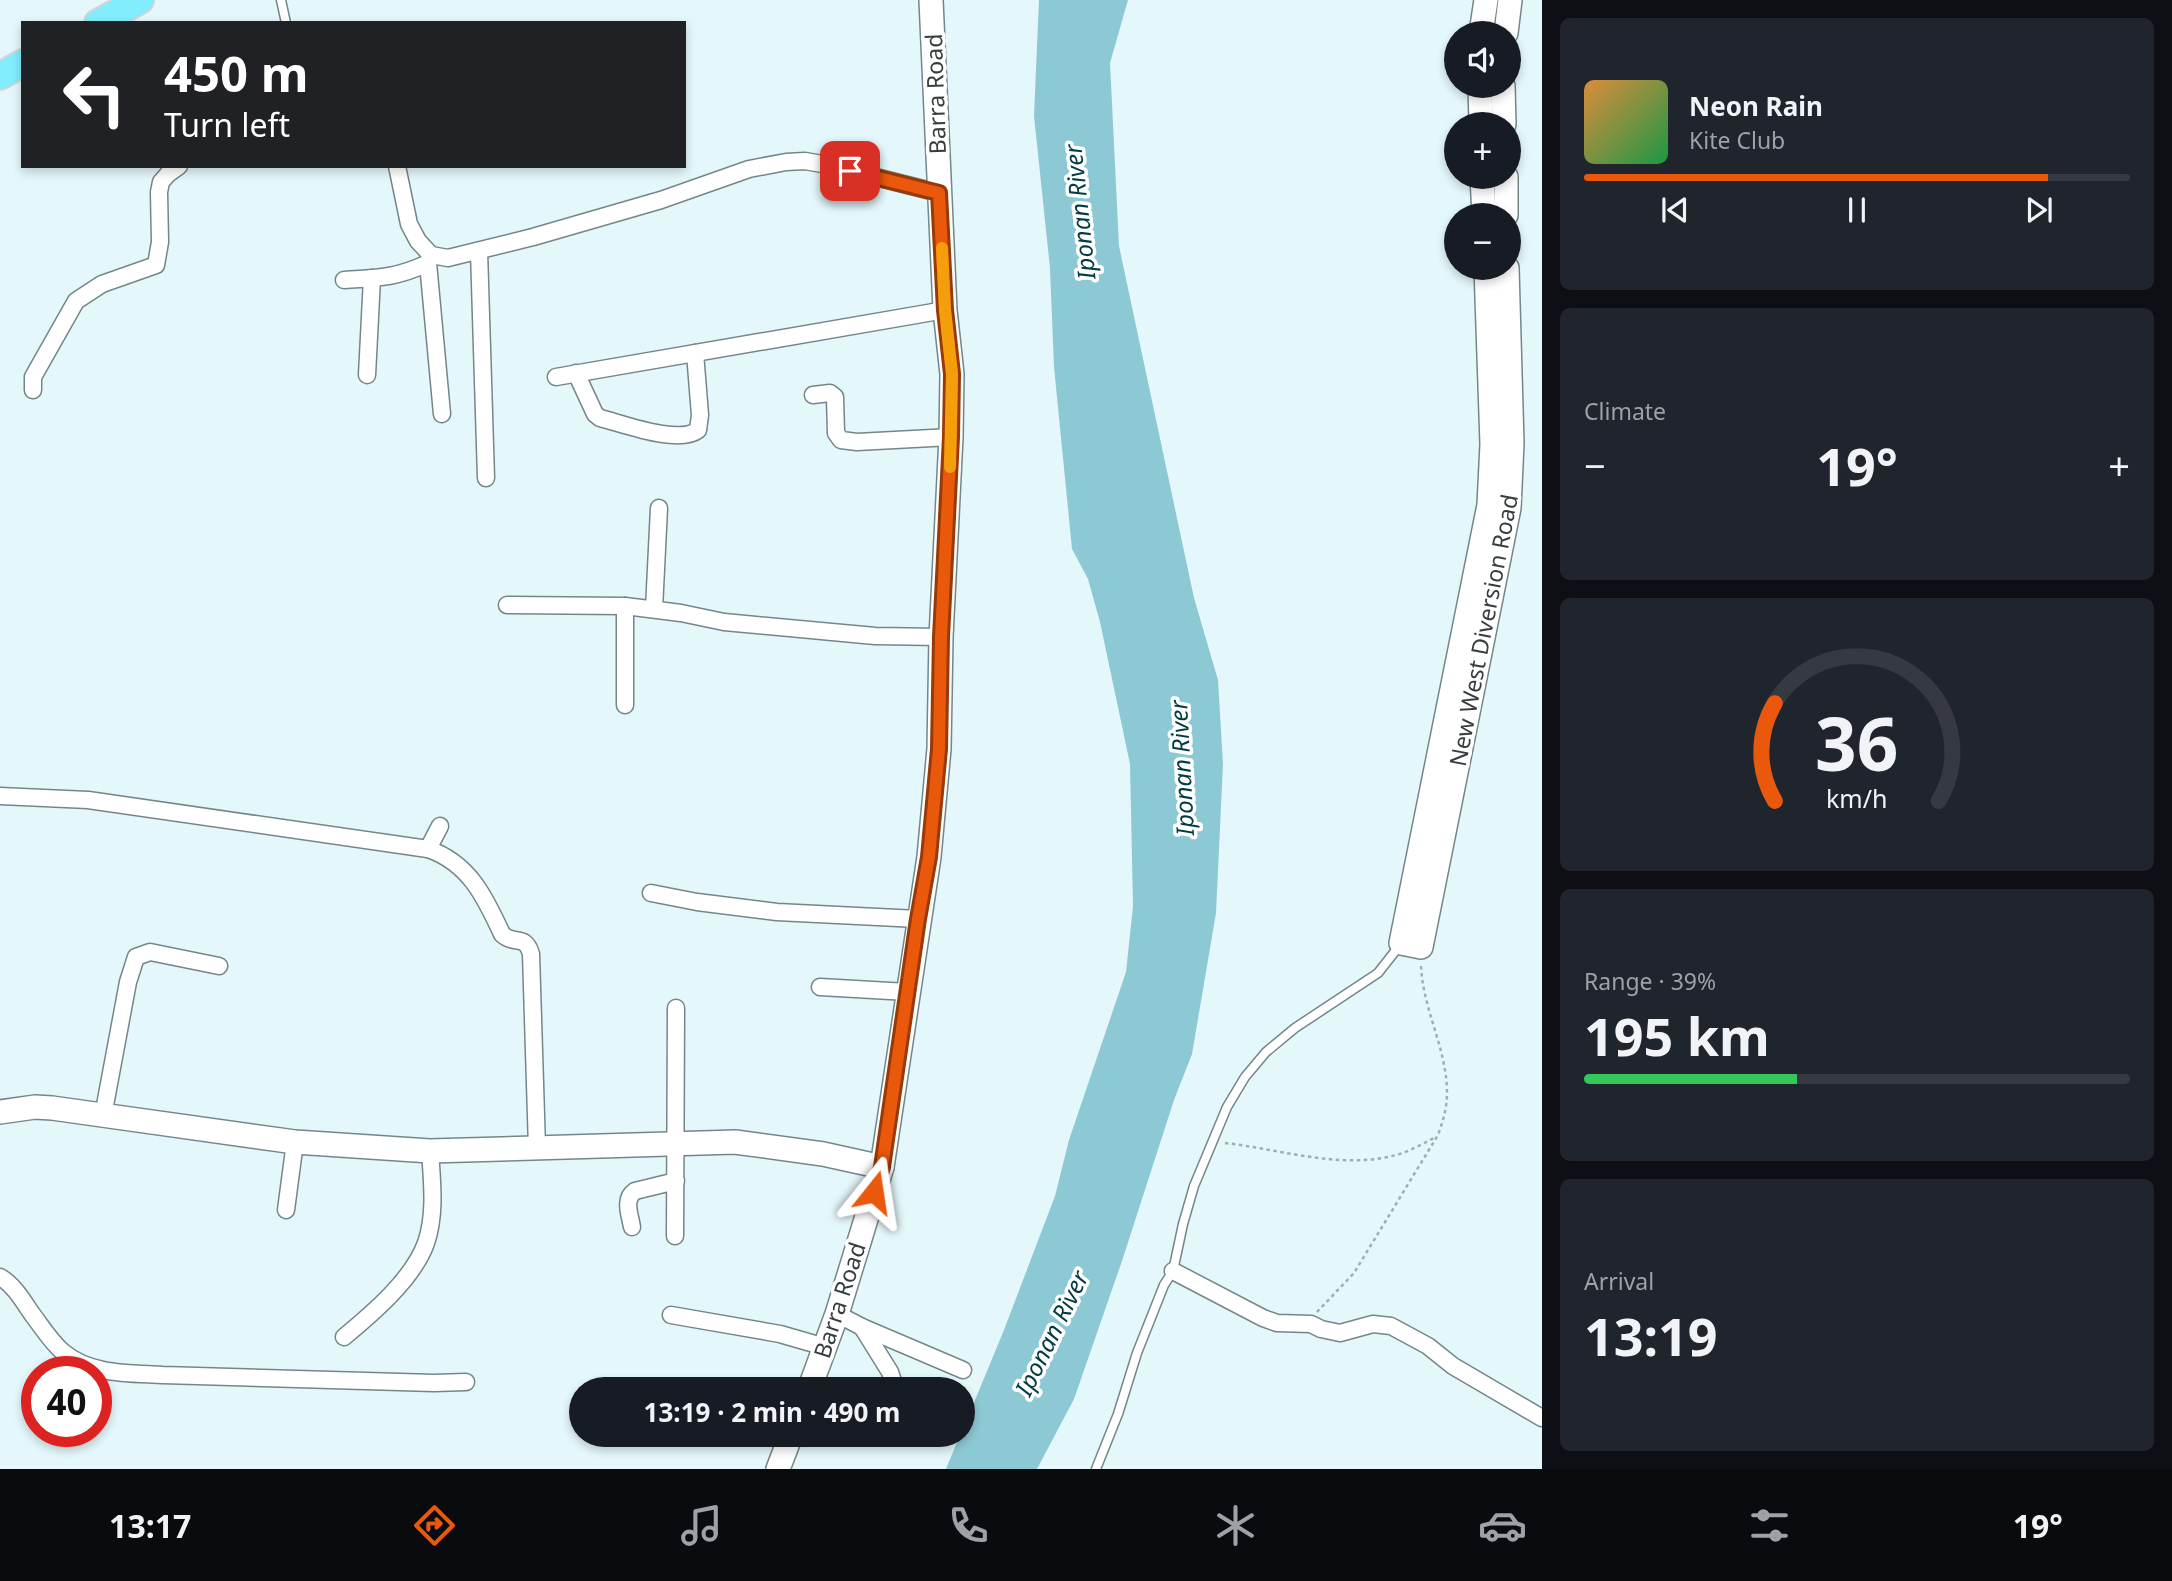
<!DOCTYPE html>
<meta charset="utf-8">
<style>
body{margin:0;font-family:"Noto Sans",sans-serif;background:#20242c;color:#f1f3f6;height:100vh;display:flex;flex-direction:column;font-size:26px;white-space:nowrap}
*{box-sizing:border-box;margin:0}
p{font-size:23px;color:#9ea1a6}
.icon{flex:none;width:38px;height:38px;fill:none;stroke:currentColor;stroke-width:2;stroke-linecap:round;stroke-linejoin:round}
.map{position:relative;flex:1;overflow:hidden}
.drawer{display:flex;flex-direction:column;gap:18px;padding:18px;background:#0d0f14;width:630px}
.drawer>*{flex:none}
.top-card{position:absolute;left:21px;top:21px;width:665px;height:147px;border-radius:0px;box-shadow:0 4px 10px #0003;background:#202124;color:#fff;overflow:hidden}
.fabs{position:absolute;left:1444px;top:21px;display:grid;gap:14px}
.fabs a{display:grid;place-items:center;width:77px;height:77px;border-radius:50%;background:#171b24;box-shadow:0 4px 10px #0003;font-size:35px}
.speed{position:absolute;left:21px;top:1356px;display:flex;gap:14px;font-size:35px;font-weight:700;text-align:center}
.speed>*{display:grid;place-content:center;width:91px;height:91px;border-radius:50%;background:#171b24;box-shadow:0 4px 10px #0003;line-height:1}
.speed .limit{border:10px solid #d22;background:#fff;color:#111}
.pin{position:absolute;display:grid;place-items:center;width:60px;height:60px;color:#fff;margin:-30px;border-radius:14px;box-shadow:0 4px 10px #0006}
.me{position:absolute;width:77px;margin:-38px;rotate:15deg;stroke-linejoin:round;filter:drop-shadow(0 0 5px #0008)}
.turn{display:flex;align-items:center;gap:24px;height:147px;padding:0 28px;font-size:32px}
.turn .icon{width:91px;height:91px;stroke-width:2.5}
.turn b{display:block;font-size:49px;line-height:60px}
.big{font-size:52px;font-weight:700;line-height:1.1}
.drawer .widget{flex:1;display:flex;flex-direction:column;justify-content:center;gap:10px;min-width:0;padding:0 24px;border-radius:10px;background:#20242c}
.drawer .dial{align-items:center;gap:0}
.dial svg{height:182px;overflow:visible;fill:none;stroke:#363941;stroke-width:7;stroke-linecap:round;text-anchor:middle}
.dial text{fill:#f1f3f6;stroke:none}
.song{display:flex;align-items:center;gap:21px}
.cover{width:84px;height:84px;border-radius:10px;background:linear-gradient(135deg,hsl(30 70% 55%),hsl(140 70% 35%))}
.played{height:7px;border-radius:4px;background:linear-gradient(90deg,#ea580c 85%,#363941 85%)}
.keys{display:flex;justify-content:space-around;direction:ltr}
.heat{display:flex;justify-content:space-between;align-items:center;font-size:38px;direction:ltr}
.charge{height:10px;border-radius:5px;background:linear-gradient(90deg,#34c759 39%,#363941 0)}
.trip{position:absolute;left:569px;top:1377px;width:406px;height:70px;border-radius:35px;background:#171b24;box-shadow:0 4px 10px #0003;font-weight:700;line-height:70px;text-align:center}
.tab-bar{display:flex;height:112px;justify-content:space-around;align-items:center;background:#090b0e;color:#9ea1a6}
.tab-bar .icon{width:49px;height:49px}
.tab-bar .on{color:#ea580c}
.tab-bar b{font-size:32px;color:#f1f3f6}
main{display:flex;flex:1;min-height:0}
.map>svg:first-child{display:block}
.water{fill:#8dc9d4}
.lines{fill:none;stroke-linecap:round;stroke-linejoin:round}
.lane-casing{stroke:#758689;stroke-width:11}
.street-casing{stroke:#758689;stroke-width:19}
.secondary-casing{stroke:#758689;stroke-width:26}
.primary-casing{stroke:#d3d4d5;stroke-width:30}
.path{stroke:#9faeb0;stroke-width:2.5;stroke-dasharray:3.5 3.5;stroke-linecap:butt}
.lane{stroke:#fff;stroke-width:8}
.street{stroke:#fff;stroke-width:16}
.secondary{stroke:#fff;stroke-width:23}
.primary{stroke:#82edfd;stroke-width:26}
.route-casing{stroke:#983908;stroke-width:18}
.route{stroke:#ea580c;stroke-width:12}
.slow{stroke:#f59e0b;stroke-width:12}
.labels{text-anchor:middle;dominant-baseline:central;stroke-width:7;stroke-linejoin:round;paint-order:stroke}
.street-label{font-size:23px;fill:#363d3e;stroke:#fff}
.water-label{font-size:24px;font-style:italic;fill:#013c44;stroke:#fff}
</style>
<main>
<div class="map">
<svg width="1542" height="1469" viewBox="0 0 1542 1469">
<rect width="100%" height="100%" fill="#e4f7fa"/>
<!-- water -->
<polygon class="water" points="1039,0 1128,0 1110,63 1119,246 1194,598 1218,680 1223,764 1216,913 1192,1054 1174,1100 1122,1261 1074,1399 1037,1469 946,1469 960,1435 962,1435 963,1429 1004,1330 1055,1196 1069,1140 1126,972 1133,906 1130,764 1100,622 1088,579 1072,549 1054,367 1050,268 1034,116"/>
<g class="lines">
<!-- lane casing -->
<g class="lane-casing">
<g id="lane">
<polyline points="281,0 286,23"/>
<polyline points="1096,1469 1118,1414 1137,1353 1164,1285 1173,1271 1183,1224 1194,1186 1227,1107 1245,1077 1266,1052 1295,1028 1378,973 1400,945"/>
</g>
</g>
<!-- street casing -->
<g class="street-casing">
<g id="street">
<polyline points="397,166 409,224 418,241 431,255 448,258 533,237 661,200 749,169 786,162 805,161 828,165 939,193"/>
<polyline points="479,251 486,478"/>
<polyline points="428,263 442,414"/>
<path d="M344,280C378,278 396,278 428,263L431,255"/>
<path d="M576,373L595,414L600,418C624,424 679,445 698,430L700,415L695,353"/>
<polyline points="367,375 372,278"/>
<polyline points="556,377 945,310"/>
<polyline points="33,390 33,377 76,301 102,284 156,265 160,242 159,192 161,182 168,174 179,166"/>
<polyline points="813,395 830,393 835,397 836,433 841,440 857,442 951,437"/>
<polyline points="507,605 625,606 681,613 724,622 875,636 941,637"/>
<polyline points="625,606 625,705"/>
<polyline points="654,609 659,508"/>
<path d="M0,796L88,800L428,849C469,863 485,897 502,934C514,946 525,933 531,954L537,1148"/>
<polyline points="428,849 440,826"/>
<polyline points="651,893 697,902 777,912 918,919"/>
<polyline points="820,987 908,992"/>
<polyline points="103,1116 128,982 136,957 150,952 219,966"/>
<polyline points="286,1210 295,1142"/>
<path d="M632,1227C630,1215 623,1199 635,1191L676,1181"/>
<polyline points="675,1236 676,1008"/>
<polyline points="1173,1271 1263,1318 1277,1323 1311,1324 1321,1329 1340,1333 1373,1324 1391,1326 1428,1346 1453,1366 1542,1418"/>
<path d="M0,1277C14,1285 23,1301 32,1314C42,1327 51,1342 63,1352C90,1375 130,1373 163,1375L434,1383L466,1382"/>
<polyline points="837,1314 862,1327 963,1370"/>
<polyline points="671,1315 780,1334 825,1347"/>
<polyline points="862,1327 890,1372 896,1390"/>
<path d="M344,1337C373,1313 413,1279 426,1243C436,1214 432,1181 430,1151"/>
</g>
</g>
<!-- secondary casing -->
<g class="secondary-casing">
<g id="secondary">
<polyline points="1481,33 1486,0"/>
<polyline points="1506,33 1510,0"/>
<polyline points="1480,86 1481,124"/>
<polyline points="1503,86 1504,124"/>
<polyline points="1482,177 1484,215"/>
<polyline points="1506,177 1506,215"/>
<polyline points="1486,268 1492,444 1489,505 1401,943 1421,947 1509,508 1512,443 1507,268"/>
<polyline points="0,1112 35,1107 52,1108 295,1142 430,1151 735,1142 823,1154 882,1167"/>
<polyline points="809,1390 837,1314 882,1167 929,857 939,749 941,637 951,437 952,374 945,310 931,0"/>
<polyline points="778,1469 791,1435"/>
</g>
</g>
<!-- primary casing -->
<g class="primary-casing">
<g id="primary">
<polyline points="98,23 140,0"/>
<polyline points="0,76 23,63"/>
</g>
</g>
<!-- path -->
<g class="path">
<path d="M1225,1143C1279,1149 1338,1169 1392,1156C1407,1153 1422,1144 1436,1137"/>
<path d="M1317,1312L1354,1273L1438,1135C1443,1121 1447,1108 1447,1093C1447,1049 1423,1010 1421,966"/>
</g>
<!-- lane -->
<use href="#lane" class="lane"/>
<!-- street -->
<use href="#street" class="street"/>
<!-- secondary -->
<use href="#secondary" class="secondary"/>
<!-- primary -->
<use href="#primary" class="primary"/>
</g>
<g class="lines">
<!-- route casing -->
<g class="route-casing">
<polyline id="route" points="850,171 939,193 945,310 952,374 951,437 941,637 939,749 929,857 918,919 882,1167 874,1192"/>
</g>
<!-- route -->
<use href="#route" class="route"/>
<!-- slow -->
<polyline class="slow" points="942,248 945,310 952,374 950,467"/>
</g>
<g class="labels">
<!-- street labels -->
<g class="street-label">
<text transform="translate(935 94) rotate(-92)">Barra Road</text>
<text transform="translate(1483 630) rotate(-79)">New West Diversion Road</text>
<text transform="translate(839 1300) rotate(-72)">Barra Road</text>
</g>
<!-- water labels -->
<g class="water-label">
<text transform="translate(1079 212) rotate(-96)">Iponan River</text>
<text transform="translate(1181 768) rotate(-93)">Iponan River</text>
<text transform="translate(1051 1333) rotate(-64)">Iponan River</text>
</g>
</g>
</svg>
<div class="fabs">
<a><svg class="icon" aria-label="sound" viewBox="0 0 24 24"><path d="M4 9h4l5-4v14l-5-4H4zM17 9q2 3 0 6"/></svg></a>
<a>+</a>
<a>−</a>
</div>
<div class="speed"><div class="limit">40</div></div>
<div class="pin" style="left:850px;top:171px;background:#d93025"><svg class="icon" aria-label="arrive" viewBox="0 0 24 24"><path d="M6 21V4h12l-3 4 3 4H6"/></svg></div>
<svg class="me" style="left:874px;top:1192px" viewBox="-20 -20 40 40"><path d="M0-17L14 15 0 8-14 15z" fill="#ea580c" stroke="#fff" stroke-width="4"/></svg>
<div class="trip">13:19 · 2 min · 490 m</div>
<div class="top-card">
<div class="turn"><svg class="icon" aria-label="left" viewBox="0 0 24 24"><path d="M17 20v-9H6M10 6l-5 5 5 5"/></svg><div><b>450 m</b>Turn left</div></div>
</div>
</div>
<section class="drawer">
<div class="widget">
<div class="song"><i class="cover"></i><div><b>Neon Rain</b><p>Kite Club</p></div></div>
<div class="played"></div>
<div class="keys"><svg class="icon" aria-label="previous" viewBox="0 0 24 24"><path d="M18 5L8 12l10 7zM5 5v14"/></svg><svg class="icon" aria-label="pause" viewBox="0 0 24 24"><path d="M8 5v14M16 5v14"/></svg><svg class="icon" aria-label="next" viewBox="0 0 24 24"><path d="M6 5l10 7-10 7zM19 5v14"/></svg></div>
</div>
<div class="widget"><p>Climate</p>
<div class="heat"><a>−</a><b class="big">19°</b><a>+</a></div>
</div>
<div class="widget dial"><svg viewBox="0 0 100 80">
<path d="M14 69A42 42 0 1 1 86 69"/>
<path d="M14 69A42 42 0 0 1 14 26" stroke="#ea580c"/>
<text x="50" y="56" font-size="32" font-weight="700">36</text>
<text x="50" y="72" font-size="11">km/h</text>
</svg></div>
<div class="widget"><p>Range · 39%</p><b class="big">195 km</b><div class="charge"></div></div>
<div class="widget"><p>Arrival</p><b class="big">13:19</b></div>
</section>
</main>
<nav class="tab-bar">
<b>13:17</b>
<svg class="icon on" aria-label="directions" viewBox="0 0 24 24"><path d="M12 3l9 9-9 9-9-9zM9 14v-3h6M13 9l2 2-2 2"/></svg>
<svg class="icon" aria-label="music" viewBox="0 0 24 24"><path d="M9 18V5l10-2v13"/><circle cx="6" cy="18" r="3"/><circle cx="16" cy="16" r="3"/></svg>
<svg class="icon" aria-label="phone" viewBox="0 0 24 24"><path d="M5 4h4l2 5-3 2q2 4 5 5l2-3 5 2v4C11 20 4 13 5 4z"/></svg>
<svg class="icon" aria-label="climate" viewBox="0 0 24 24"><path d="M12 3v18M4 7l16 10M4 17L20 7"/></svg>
<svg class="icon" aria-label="car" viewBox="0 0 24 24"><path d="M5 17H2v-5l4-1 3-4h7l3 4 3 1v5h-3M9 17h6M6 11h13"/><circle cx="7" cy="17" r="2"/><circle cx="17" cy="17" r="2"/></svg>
<svg class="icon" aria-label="filters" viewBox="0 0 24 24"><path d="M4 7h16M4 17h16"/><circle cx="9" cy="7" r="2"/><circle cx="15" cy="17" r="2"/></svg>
<b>19°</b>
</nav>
